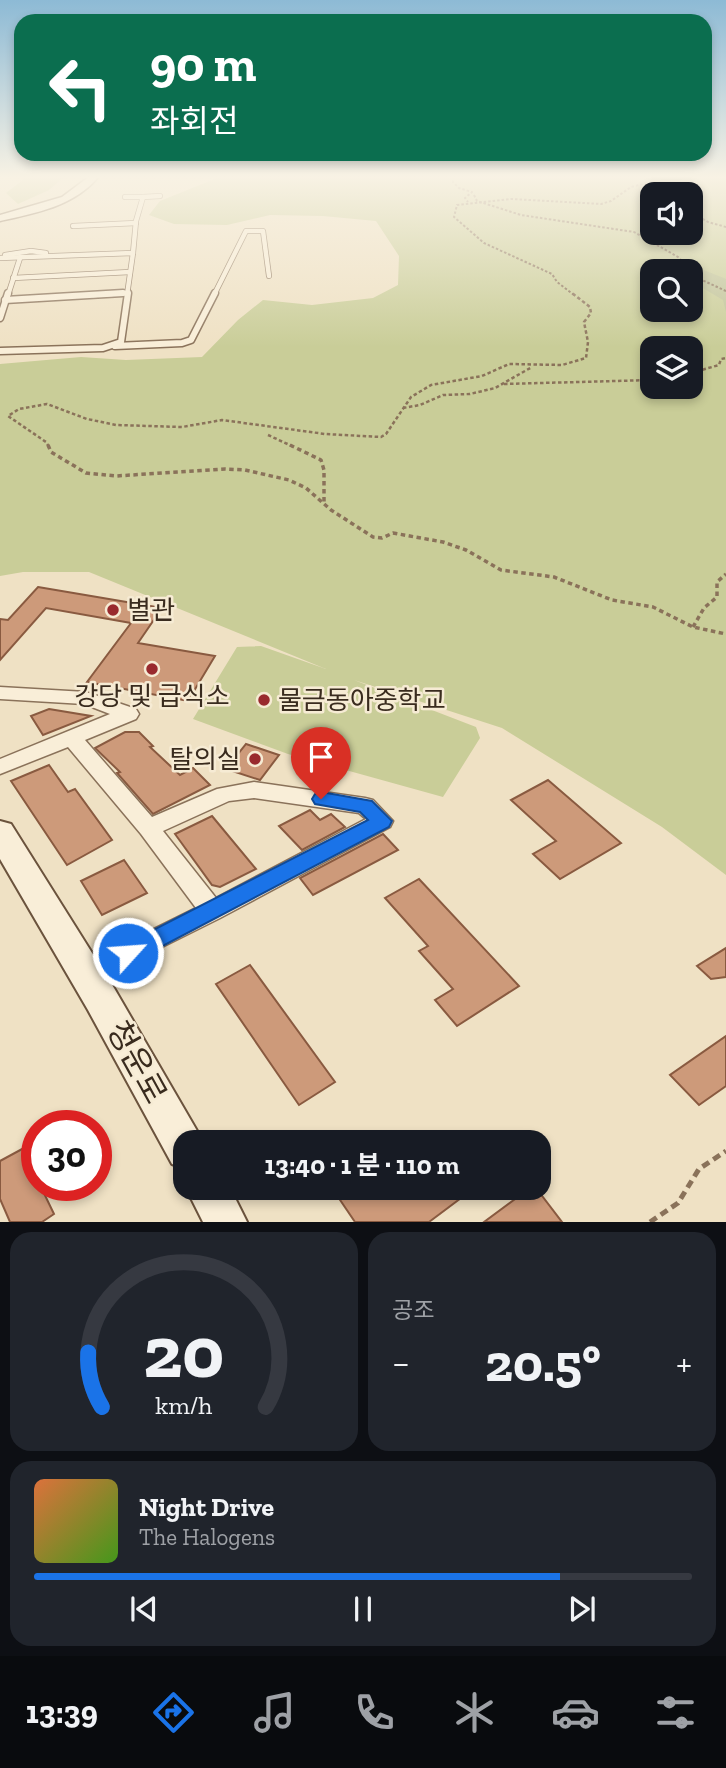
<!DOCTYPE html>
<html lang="ko">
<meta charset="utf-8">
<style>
body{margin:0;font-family:"Zilla Slab","Noto Sans KR",serif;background:#20242c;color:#f1f3f6;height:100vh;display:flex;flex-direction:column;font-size:26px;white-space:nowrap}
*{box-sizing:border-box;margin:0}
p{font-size:23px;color:#9ea1a6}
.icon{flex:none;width:38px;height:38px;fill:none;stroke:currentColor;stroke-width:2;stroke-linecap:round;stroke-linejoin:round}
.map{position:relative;height:1222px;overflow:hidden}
.panel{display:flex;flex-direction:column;gap:10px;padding:10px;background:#0d0f14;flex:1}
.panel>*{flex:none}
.hud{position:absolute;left:14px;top:14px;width:698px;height:147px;border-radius:21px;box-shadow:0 4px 10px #0003;background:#0b6e4f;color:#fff;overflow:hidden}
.buttons{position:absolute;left:640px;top:182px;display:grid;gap:14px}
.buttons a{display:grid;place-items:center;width:63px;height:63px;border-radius:14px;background:#171b24;box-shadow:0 4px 10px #0003;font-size:35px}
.speed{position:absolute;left:21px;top:1110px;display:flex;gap:14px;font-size:35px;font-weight:700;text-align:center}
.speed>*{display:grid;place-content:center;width:91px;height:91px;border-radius:50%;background:#171b24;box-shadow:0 4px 10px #0003;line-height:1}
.speed .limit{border:10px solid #d22;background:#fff;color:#111}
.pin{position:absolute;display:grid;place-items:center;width:60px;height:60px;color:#fff;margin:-72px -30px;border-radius:50% 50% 50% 0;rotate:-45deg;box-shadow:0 0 7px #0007}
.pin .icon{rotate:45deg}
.me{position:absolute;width:77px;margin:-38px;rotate:64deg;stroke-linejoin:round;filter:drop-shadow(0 0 5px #0008)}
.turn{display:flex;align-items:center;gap:24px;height:147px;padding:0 21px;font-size:32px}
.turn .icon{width:91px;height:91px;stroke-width:2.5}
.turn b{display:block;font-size:49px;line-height:60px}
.big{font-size:52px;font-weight:700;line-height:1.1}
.panel .tile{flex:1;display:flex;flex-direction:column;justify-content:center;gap:10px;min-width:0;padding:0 24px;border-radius:21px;background:#20242c}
.panel .dial{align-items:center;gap:0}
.dial svg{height:182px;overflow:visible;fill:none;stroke:#363941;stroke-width:7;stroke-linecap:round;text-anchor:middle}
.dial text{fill:#f1f3f6;stroke:none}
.song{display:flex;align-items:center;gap:21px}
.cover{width:84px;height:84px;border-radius:10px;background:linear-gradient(135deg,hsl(20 70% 55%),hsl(100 70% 35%))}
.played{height:7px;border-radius:4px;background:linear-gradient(90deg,#1a73e8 80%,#363941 80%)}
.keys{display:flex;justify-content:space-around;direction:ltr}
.heat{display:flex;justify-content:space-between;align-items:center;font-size:38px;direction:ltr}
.panel .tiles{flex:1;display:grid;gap:10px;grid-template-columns:1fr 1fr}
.tile:last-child{grid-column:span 2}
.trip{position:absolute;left:173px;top:1130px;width:378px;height:70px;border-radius:21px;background:#171b24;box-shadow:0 4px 10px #0003;font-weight:700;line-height:70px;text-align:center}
.dock{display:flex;height:112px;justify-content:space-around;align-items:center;background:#090b0e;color:#9ea1a6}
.dock .icon{width:49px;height:49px}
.dock .active{color:#1a73e8}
.dock b{font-size:32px;color:#f1f3f6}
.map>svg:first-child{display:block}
.green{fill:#c9cd98;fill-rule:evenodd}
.cemetery{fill:#bec297}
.building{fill:#cd9a7a;stroke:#895a40;stroke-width:2}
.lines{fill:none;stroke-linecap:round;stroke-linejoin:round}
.lane-far1-casing{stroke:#8a725a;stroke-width:6}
.lane-casing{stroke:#8a725a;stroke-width:9}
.street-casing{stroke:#8a725a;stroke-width:3}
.secondary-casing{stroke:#6b533d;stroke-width:4}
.path-far3{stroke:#8a725a;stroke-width:2;stroke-dasharray:2.5 2;stroke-linecap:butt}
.path-far2{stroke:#8a725a;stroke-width:2.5;stroke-dasharray:3.5 2.5;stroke-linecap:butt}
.path-far1{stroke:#8a725a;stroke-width:3.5;stroke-dasharray:4.5 3.5;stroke-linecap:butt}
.path{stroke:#8a725a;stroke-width:5;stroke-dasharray:8 5;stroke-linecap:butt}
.lane-far1{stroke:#f9eed8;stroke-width:4.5}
.lane{stroke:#f9eed8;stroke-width:6}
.street{fill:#f9eed8;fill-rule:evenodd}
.secondary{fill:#f9eed8;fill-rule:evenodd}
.route{fill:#1a73e8;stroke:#114b97;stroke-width:2}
.poi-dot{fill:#992a2e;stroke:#f6ebd4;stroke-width:2.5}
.labels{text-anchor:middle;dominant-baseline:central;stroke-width:5;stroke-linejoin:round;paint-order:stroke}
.poi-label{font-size:26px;fill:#392b1e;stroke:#f6ebd4;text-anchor:start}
.near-street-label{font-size:32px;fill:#392b1e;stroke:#f6ebd4}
</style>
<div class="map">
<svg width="726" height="1222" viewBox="0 0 726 1222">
<rect width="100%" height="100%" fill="#efe1c4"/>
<!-- green -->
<g class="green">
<polygon points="28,176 65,176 49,190 18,204 6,193"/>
<path d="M222,176H726V875L662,827L502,728L354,680L476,727L480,738L443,797L288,754L193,719L237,647L261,646L326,669L89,572H23L0,576V364L81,357L126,360L202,357L238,320L263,300L312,305L373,298L398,285L399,256L376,221L323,216L270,215L227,225L174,224L149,215L160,201ZM653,194H691V233H653ZM653,271H691V310H653ZM653,348H691V387H653Z"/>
</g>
<!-- cemetery -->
<polygon class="cemetery" points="689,264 726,279 726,312 723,300 691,281 691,271 676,271 670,267"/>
<!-- building -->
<g class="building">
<polygon points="38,587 162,608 138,643 215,656 188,701 87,682 131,623 46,608 0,660 0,619 8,620"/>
<polygon points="49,709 91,716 43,735 31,716"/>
<polygon points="125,732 139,732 153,746 150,747 180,775 193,768 210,785 153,814 117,773 120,772 95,748"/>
<polygon points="246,744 279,755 260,780 226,769"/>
<polygon points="49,765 68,792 75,789 112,840 67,865 11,781"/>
<polygon points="548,780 621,843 560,879 533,854 556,841 511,800"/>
<polygon points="310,810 320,820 331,814 345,827 302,850 279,826"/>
<polygon points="212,816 256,869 220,887 212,885 175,834"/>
<polygon points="383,834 398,850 313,895 300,878"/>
<polygon points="124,860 147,893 102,915 81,881"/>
<polygon points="419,879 519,986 457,1026 435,1000 453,989 419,951 428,946 385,898"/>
<polygon points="726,948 726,977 711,979 697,966"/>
<polygon points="250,965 335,1082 299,1105 216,984"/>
<polygon points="726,1036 726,1086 699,1105 670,1075"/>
<polygon points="24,1148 37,1177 37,1185 40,1185 54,1214 42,1222 10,1222 0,1199 0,1161"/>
<polygon points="332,1188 454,1188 461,1198 429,1222 355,1222"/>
<polygon points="530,1188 536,1188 562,1222 484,1222"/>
</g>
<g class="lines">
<!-- lane-far1 casing -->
<g class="lane-far1-casing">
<g id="lane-far1">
<polyline points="125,197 143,197 136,221 133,253"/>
<polyline points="143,197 160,196"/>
<polyline points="73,226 136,223"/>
<polyline points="5,255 31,251 46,253"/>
<polyline points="0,258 133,253 127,295"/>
<polyline points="13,278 130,272"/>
<polyline points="8,295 20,258"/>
<polyline points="93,295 126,293"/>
<polyline points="214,295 246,231 263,231 269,276"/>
</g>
</g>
<!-- lane casing -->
<g class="lane-casing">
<g id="lane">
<polyline points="5,300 123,293"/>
<polyline points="0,318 8,293"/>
<polyline points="115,346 182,343 191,340 215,293"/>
<polyline points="0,351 103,348 121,342 128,293"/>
</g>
</g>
<!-- street casing -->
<g class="street-casing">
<g id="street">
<path d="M90,176H99C75,206 36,213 0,221V215L62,197Z"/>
<path d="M0,687L86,692L136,709L139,714L136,719L85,740L152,817L217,789L254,782L365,798L373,800L393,821L390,827L220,918L86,985L77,981L73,974L77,967L196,908L141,834L68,747L0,774V759L110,714L84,704L0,699ZM254,798L359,813L366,819L216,898L163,831L229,801Z"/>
</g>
</g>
<!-- secondary casing -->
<g class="secondary-casing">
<g id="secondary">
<polygon points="0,821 11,824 114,988 200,1136 203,1143 186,1143 186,1169 172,1164 88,1010 0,859"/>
<polygon points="186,1188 230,1188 247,1222 203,1222"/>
</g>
</g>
<!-- path-far3 -->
<g class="path-far3">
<polyline points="453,176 453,182 459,188 472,192 465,198 468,202"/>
<polyline points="474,195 477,201 521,215 634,232 678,257 681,260 677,265 685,271"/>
<polyline points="691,212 708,222 726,227"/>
<polyline points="691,275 726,291"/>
<polyline points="574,295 557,282 552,274 484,243 454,217 457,205 511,199 601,204 611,201 631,187 646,183 662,184 683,194"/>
</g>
<!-- path-far2 -->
<g class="path-far2">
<polyline points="691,373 719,365 721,359 726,358"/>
<polyline points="504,384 653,380"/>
<polyline points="403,408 420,405 443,395 470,394 495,388 532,367"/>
<polyline points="268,435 294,447"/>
<polyline points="49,447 46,442 8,416 19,409 47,404 87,419 116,425 182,427 222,420 325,434 381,437 386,434 411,397 431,385 482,376 509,364 562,365 586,358 588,342 584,322 591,313 590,307 572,293"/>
</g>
<!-- path-far1 -->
<g class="path-far1">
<polyline points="48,445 51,452 86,473 116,476 225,469 245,470 289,480 306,488 331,510 373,537 382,538 393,533 443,542 466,550 501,570 554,577 612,600 653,607 693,627 726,634"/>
<polyline points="290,445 321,460 324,470 324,502"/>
<polyline points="693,627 704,608 717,597 717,582 726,574"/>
</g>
<!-- path -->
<polyline class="path" points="650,1222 678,1203 699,1169 726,1151"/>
<!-- lane-far1 -->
<use href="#lane-far1" class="lane-far1"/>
<!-- lane -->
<use href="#lane" class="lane"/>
<!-- street -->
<use href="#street" class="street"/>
<!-- secondary -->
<use href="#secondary" class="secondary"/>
</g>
<!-- sky -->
<linearGradient id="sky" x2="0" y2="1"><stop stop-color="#8dbad5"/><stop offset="0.51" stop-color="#f8f2e4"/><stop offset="1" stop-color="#f8f2e4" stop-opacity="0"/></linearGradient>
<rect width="726" height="347" fill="url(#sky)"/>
<!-- route -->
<polygon class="route" points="321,792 372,801 392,821 389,827 136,960 128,963 120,960 117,953 120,947 368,820 360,812 315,804 312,799 315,794"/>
<!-- markers -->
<g class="poi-dot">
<circle cx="113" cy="610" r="7"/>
<circle cx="152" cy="669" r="7"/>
<circle cx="264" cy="700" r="7"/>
<circle cx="255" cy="759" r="7"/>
</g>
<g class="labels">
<!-- poi labels -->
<g class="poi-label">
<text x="127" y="610">별관</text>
<text x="152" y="696" text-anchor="middle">강당 및 급식소</text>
<text x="278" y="700">물금동아중학교</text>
<text x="241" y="759" text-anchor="end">탈의실</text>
</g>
<!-- near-street labels -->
<g class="near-street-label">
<text transform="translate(137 1062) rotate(61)">청운로</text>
</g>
</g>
</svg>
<div class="buttons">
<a><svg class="icon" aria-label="sound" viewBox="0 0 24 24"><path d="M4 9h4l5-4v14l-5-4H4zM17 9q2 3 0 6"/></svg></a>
<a><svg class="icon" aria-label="search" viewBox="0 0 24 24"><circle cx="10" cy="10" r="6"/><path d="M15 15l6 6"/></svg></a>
<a><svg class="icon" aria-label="layers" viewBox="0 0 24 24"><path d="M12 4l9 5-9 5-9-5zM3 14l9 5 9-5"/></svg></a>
</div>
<div class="speed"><div class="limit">30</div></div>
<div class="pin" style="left:321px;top:799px;background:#d93025"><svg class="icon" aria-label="arrive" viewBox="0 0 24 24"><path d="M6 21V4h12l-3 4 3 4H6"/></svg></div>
<svg class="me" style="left:128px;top:953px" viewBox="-20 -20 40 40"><circle r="17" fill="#1a73e8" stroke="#fff" stroke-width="3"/><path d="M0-11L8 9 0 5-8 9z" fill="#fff"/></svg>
<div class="trip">13:40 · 1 분 · 110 m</div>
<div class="hud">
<div class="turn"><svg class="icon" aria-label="left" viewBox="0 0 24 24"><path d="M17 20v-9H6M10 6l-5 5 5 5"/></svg><div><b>90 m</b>좌회전</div></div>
</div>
</div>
<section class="panel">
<div class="tiles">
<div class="tile dial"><svg viewBox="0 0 100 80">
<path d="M14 69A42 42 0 1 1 86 69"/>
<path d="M14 69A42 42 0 0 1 8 45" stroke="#1a73e8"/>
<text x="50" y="56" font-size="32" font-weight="700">20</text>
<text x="50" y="72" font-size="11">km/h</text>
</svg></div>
<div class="tile"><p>공조</p>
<div class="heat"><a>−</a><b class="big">20.5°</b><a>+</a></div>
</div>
<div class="tile">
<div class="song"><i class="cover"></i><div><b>Night Drive</b><p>The Halogens</p></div></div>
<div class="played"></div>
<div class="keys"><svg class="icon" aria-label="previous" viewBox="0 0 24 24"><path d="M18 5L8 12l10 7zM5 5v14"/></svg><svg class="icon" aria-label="pause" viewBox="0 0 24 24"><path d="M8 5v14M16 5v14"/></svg><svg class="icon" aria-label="next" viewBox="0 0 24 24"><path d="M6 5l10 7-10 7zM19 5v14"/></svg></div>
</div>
</div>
</section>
<nav class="dock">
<b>13:39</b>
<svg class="icon active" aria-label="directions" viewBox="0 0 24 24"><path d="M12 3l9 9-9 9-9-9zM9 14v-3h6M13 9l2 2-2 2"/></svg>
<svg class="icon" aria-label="music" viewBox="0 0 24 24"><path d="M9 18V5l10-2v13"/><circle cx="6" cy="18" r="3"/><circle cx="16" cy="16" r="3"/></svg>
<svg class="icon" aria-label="phone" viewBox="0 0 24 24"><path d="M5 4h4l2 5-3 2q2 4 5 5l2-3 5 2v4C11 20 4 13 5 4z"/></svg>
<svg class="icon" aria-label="climate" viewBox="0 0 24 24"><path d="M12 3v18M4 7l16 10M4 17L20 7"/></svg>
<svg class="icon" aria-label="car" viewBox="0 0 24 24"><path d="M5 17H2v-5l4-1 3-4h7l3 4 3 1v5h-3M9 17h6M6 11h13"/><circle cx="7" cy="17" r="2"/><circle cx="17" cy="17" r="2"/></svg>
<svg class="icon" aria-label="filters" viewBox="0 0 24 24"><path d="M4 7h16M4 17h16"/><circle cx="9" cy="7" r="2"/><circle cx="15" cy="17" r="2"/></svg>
</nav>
